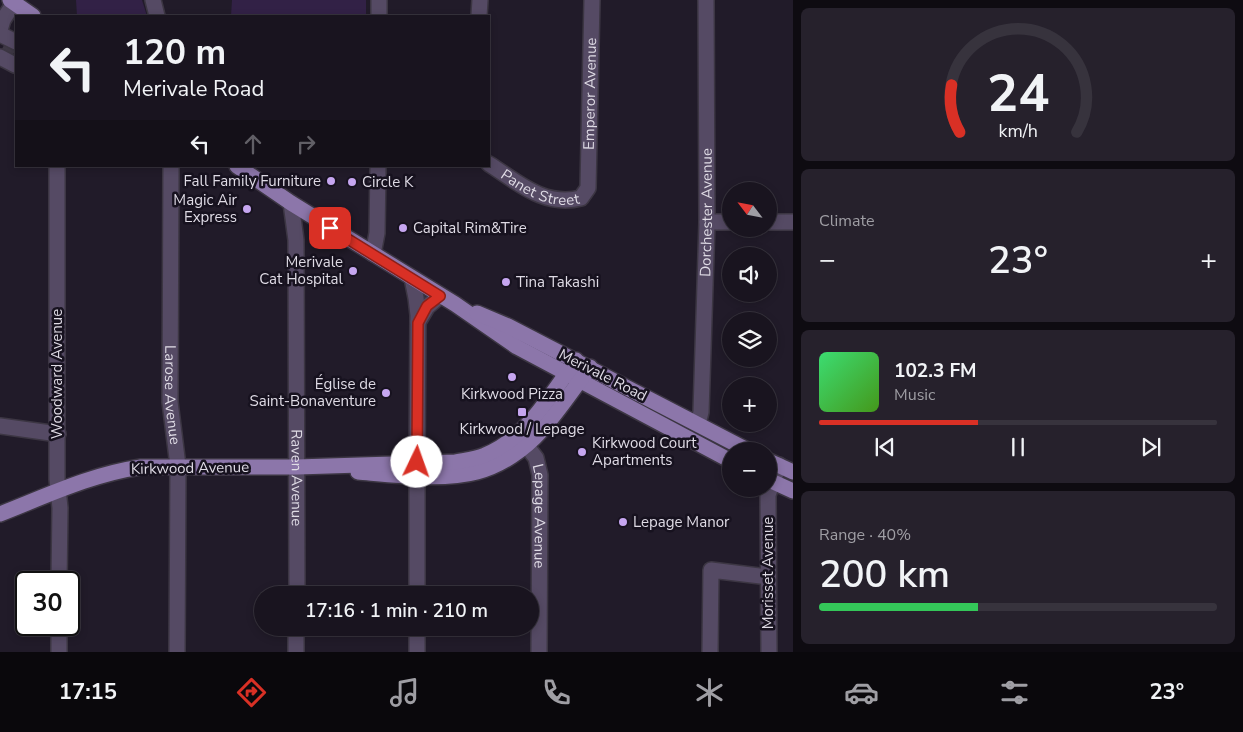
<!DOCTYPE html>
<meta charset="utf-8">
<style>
body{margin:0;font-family:"Nunito Sans",sans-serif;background:#26212c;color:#f1f3f6;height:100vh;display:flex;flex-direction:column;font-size:19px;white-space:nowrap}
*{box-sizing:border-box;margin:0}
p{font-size:16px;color:#9f9ea4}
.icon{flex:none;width:28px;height:28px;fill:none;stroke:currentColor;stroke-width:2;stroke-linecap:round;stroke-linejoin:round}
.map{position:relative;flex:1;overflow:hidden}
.details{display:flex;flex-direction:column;gap:8px;padding:8px;background:#0e0b11;width:450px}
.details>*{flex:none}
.banner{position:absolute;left:15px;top:15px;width:475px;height:152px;border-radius:0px;box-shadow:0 2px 8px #0003,0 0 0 1px #37333d;background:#19141f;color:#f1f3f6;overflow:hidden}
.needle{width:32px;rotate:302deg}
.buttons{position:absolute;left:722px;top:182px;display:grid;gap:10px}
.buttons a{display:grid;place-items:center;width:55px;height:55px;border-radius:50%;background:#19141f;box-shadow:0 2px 8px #0003,0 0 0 1px #37333d;font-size:25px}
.speed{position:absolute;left:15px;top:571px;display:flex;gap:10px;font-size:25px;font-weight:700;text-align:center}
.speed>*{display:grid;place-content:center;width:65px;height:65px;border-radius:50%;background:#19141f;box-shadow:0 2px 8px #0003,0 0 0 1px #37333d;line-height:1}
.speed .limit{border:2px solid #111;border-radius:8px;background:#fff;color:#111}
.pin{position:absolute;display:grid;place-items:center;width:42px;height:42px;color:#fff;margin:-21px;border-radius:10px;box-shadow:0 2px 8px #0006}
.me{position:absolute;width:55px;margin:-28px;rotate:3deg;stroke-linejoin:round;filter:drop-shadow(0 0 4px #0008)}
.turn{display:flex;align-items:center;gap:18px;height:105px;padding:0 25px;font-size:22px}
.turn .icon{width:65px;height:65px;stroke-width:2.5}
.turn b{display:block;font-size:35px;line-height:42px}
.lanes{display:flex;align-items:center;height:48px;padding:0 25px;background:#0003;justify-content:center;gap:25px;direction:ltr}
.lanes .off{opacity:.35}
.big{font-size:38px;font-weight:600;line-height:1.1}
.details .card{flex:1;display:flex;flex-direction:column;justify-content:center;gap:8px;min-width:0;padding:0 18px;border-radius:8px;background:#26212c}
.details .dial{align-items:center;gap:0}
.dial svg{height:130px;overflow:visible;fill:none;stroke:#37333d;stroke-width:7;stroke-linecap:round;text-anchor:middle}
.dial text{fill:#f1f3f6;stroke:none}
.song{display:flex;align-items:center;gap:15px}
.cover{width:60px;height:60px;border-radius:8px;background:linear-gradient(135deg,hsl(140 70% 55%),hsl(100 70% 35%))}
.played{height:5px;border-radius:2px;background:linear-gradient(90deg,#d93025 40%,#37333d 40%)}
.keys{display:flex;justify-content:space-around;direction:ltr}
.heat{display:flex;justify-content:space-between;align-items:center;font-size:28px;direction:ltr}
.charge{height:8px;border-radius:4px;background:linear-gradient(90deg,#34c759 40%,#37333d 0)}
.trip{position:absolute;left:254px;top:586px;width:285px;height:50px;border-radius:25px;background:#19141f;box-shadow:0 2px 8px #0003,0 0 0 1px #37333d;font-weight:600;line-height:50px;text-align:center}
.tab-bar{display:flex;height:80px;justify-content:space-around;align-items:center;background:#0a080c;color:#9f9ea4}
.tab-bar .icon{width:35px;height:35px}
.tab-bar .active{color:#d93025}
.tab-bar b{font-size:22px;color:#f1f3f6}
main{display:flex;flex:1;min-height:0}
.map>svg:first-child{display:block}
.green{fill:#322146}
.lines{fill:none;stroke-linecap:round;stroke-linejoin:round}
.minor-tunnel{stroke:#3e3845;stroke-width:15;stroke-dasharray:15 8;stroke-linecap:butt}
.minor-casing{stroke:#3c3643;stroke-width:18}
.major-casing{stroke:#3c3643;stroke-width:18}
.minor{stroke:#554a64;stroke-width:15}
.major{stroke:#8c76aa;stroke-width:15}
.route-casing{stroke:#8d1f18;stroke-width:12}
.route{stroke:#d93025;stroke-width:9}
.poi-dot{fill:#c6a6f0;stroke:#17121f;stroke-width:2}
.labels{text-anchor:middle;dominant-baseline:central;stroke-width:5;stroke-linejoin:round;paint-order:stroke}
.street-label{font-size:15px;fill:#dfdbe5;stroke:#17121f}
.poi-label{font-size:15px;fill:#dfdbe5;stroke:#17121f;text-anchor:start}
</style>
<main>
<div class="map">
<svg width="793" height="652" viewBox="0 0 793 652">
<rect width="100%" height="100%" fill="#211b29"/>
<!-- green -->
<g class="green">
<polygon points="76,0 142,0 147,16 77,16"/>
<polygon points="232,0 366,0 366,16 231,16"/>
</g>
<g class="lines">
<!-- minor-tunnel -->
<polyline class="minor-tunnel" points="3,47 14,53"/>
<!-- minor casing -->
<g class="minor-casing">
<g id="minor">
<polyline points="153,0 157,16"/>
<polyline points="379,16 379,0"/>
<polyline points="479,16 480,0"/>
<polyline points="0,30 3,20 14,3"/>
<polyline points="0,34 16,42"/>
<polyline points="0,57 15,65 16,64"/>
<path id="s1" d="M489,164C519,183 544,207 581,198L588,188L592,0"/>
<polyline points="57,166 57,479 60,508 59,582"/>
<path id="s2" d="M171,166L170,402L178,466L177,652"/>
<path id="s3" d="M291,203L296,240L297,595"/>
<polyline points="707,222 731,222"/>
<polyline points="769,222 793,222"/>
<polyline points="373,254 377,233 378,166"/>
<polyline points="412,278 416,298 418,315 417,462"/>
<polyline points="418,322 427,307 440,296"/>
<path id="s4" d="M698,424L701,412L707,222L706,0"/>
<polyline points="0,426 58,434"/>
<path id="s5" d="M526,445L536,458L540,475L539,652"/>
<polyline points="417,476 417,595"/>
<polyline points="417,628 417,652"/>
<polyline points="59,652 59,625"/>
<polyline points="296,652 296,628"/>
<polyline points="710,652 711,570 768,577"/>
<polyline points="769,652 768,495 779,465"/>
</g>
</g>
<!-- major casing -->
<g class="major-casing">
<g id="major">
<polyline points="10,0 33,16"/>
<polyline points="237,166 291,203 455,304 517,347 731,461"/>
<polyline points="477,313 508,326 749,451"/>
<polyline points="769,461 793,472"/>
<path d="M358,472C394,475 443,481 477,472C501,466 525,449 541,431C559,411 574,388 590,367"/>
<polyline points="769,480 793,491"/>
<path d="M0,514C46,496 92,474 141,467H297L455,462C465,460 476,459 485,455C526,439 551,394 576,360"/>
</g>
</g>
<!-- minor -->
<use href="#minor" class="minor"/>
<!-- major -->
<use href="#major" class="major"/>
</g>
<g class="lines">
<!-- route casing -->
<g class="route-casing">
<polyline id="route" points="330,228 440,296 427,306 418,323 417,462"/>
</g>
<!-- route -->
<use href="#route" class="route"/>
</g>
<!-- markers -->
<g class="poi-dot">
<circle cx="331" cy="181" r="5"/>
<circle cx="352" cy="182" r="5"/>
<circle cx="247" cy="209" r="5"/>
<circle cx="403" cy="228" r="5"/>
<circle cx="353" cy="271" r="5"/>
<circle cx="506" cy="282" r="5"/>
<circle cx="512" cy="377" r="5"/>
<circle cx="386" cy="393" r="5"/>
<rect x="517" y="407" width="10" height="10" rx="2.5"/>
<circle cx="582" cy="452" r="5"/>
<circle cx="623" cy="522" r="5"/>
</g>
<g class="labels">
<!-- street labels -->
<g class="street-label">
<text stroke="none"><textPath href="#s1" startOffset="208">Emperor Avenue</textPath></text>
<text stroke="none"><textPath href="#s1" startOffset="58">Panet Street</textPath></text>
<text stroke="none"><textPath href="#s4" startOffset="212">Dorchester Avenue</textPath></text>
<text transform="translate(57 374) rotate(-90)">Woodward Avenue</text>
<text transform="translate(603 375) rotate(27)">Merivale Road</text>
<text stroke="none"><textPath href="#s2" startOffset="229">Larose Avenue</textPath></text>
<text transform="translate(190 468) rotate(-1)">Kirkwood Avenue</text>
<text stroke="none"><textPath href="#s3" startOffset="275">Raven Avenue</textPath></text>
<text stroke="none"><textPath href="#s5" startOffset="75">Lepage Avenue</textPath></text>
<text transform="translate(768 573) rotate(-90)">Morisset Avenue</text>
</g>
<!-- poi labels -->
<g class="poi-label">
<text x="321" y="181" text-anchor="end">Fall Family Furniture</text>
<text x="362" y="182">Circle K</text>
<text x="237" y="200" text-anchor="end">Magic Air<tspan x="237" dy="17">Express</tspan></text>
<text x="413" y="228">Capital Rim&amp;Tire</text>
<text x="343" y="262" text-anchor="end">Merivale<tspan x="343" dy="17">Cat Hospital</tspan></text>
<text x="516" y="282">Tina Takashi</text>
<text x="376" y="384" text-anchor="end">Église de<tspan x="376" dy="17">Saint-Bonaventure</tspan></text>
<text x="512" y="394" text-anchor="middle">Kirkwood Pizza</text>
<text x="522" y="429" text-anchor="middle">Kirkwood / Lepage</text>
<text x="592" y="443">Kirkwood Court<tspan x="592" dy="17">Apartments</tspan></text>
<text x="633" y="522">Lepage Manor</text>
</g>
</g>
</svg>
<div class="buttons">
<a><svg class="needle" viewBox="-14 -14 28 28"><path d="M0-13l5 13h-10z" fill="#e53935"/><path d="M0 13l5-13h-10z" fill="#9f9ea4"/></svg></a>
<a><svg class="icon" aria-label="sound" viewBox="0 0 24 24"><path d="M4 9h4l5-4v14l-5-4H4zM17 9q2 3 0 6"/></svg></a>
<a><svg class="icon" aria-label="layers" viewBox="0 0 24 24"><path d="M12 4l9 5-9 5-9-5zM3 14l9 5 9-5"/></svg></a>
<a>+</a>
<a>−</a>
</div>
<div class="speed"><div class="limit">30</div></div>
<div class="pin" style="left:330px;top:228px;background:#d93025"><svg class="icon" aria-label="arrive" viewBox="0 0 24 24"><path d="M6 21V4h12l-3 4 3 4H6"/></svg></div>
<svg class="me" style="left:417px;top:462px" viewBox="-20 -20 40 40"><circle r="19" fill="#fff"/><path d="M0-13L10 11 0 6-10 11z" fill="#d93025"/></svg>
<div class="trip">17:16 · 1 min · 210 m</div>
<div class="banner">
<div class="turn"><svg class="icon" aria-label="left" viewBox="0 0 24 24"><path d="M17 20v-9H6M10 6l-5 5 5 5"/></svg><div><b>120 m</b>Merivale Road</div></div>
<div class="lanes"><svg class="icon" aria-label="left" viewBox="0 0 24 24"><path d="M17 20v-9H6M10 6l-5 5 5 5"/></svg><svg class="icon off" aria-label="ahead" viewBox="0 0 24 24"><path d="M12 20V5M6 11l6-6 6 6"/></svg><svg class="icon off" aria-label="right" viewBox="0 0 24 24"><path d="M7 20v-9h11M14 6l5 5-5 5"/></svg></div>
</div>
</div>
<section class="details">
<div class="card dial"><svg viewBox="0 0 100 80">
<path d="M14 69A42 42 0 1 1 86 69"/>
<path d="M14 69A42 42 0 0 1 9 40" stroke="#d93025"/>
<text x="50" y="56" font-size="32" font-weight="700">24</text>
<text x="50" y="72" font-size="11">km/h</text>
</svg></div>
<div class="card"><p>Climate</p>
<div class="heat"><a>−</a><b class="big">23°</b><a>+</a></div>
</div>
<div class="card">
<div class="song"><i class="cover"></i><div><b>102.3 FM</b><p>Music</p></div></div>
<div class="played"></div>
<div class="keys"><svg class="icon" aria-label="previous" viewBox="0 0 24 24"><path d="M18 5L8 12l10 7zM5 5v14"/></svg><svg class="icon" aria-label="pause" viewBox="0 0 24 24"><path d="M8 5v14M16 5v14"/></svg><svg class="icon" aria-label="next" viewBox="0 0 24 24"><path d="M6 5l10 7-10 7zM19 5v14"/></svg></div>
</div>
<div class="card"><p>Range · 40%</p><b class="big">200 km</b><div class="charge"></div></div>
</section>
</main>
<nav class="tab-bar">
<b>17:15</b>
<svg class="icon active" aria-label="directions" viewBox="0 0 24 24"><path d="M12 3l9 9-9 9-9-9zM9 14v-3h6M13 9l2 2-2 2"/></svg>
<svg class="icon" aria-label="music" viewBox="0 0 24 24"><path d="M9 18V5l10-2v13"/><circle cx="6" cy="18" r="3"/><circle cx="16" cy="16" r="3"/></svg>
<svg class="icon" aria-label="phone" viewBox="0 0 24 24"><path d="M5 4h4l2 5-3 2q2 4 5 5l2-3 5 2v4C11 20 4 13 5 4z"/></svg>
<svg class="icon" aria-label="climate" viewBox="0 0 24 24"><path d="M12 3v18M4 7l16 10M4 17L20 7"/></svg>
<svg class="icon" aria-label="car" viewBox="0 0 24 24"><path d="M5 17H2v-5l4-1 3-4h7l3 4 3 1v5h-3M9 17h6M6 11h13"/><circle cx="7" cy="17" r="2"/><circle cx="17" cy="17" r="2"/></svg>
<svg class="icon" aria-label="filters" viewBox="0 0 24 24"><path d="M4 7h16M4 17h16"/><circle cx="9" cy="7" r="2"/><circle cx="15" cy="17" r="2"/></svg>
<b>23°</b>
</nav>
